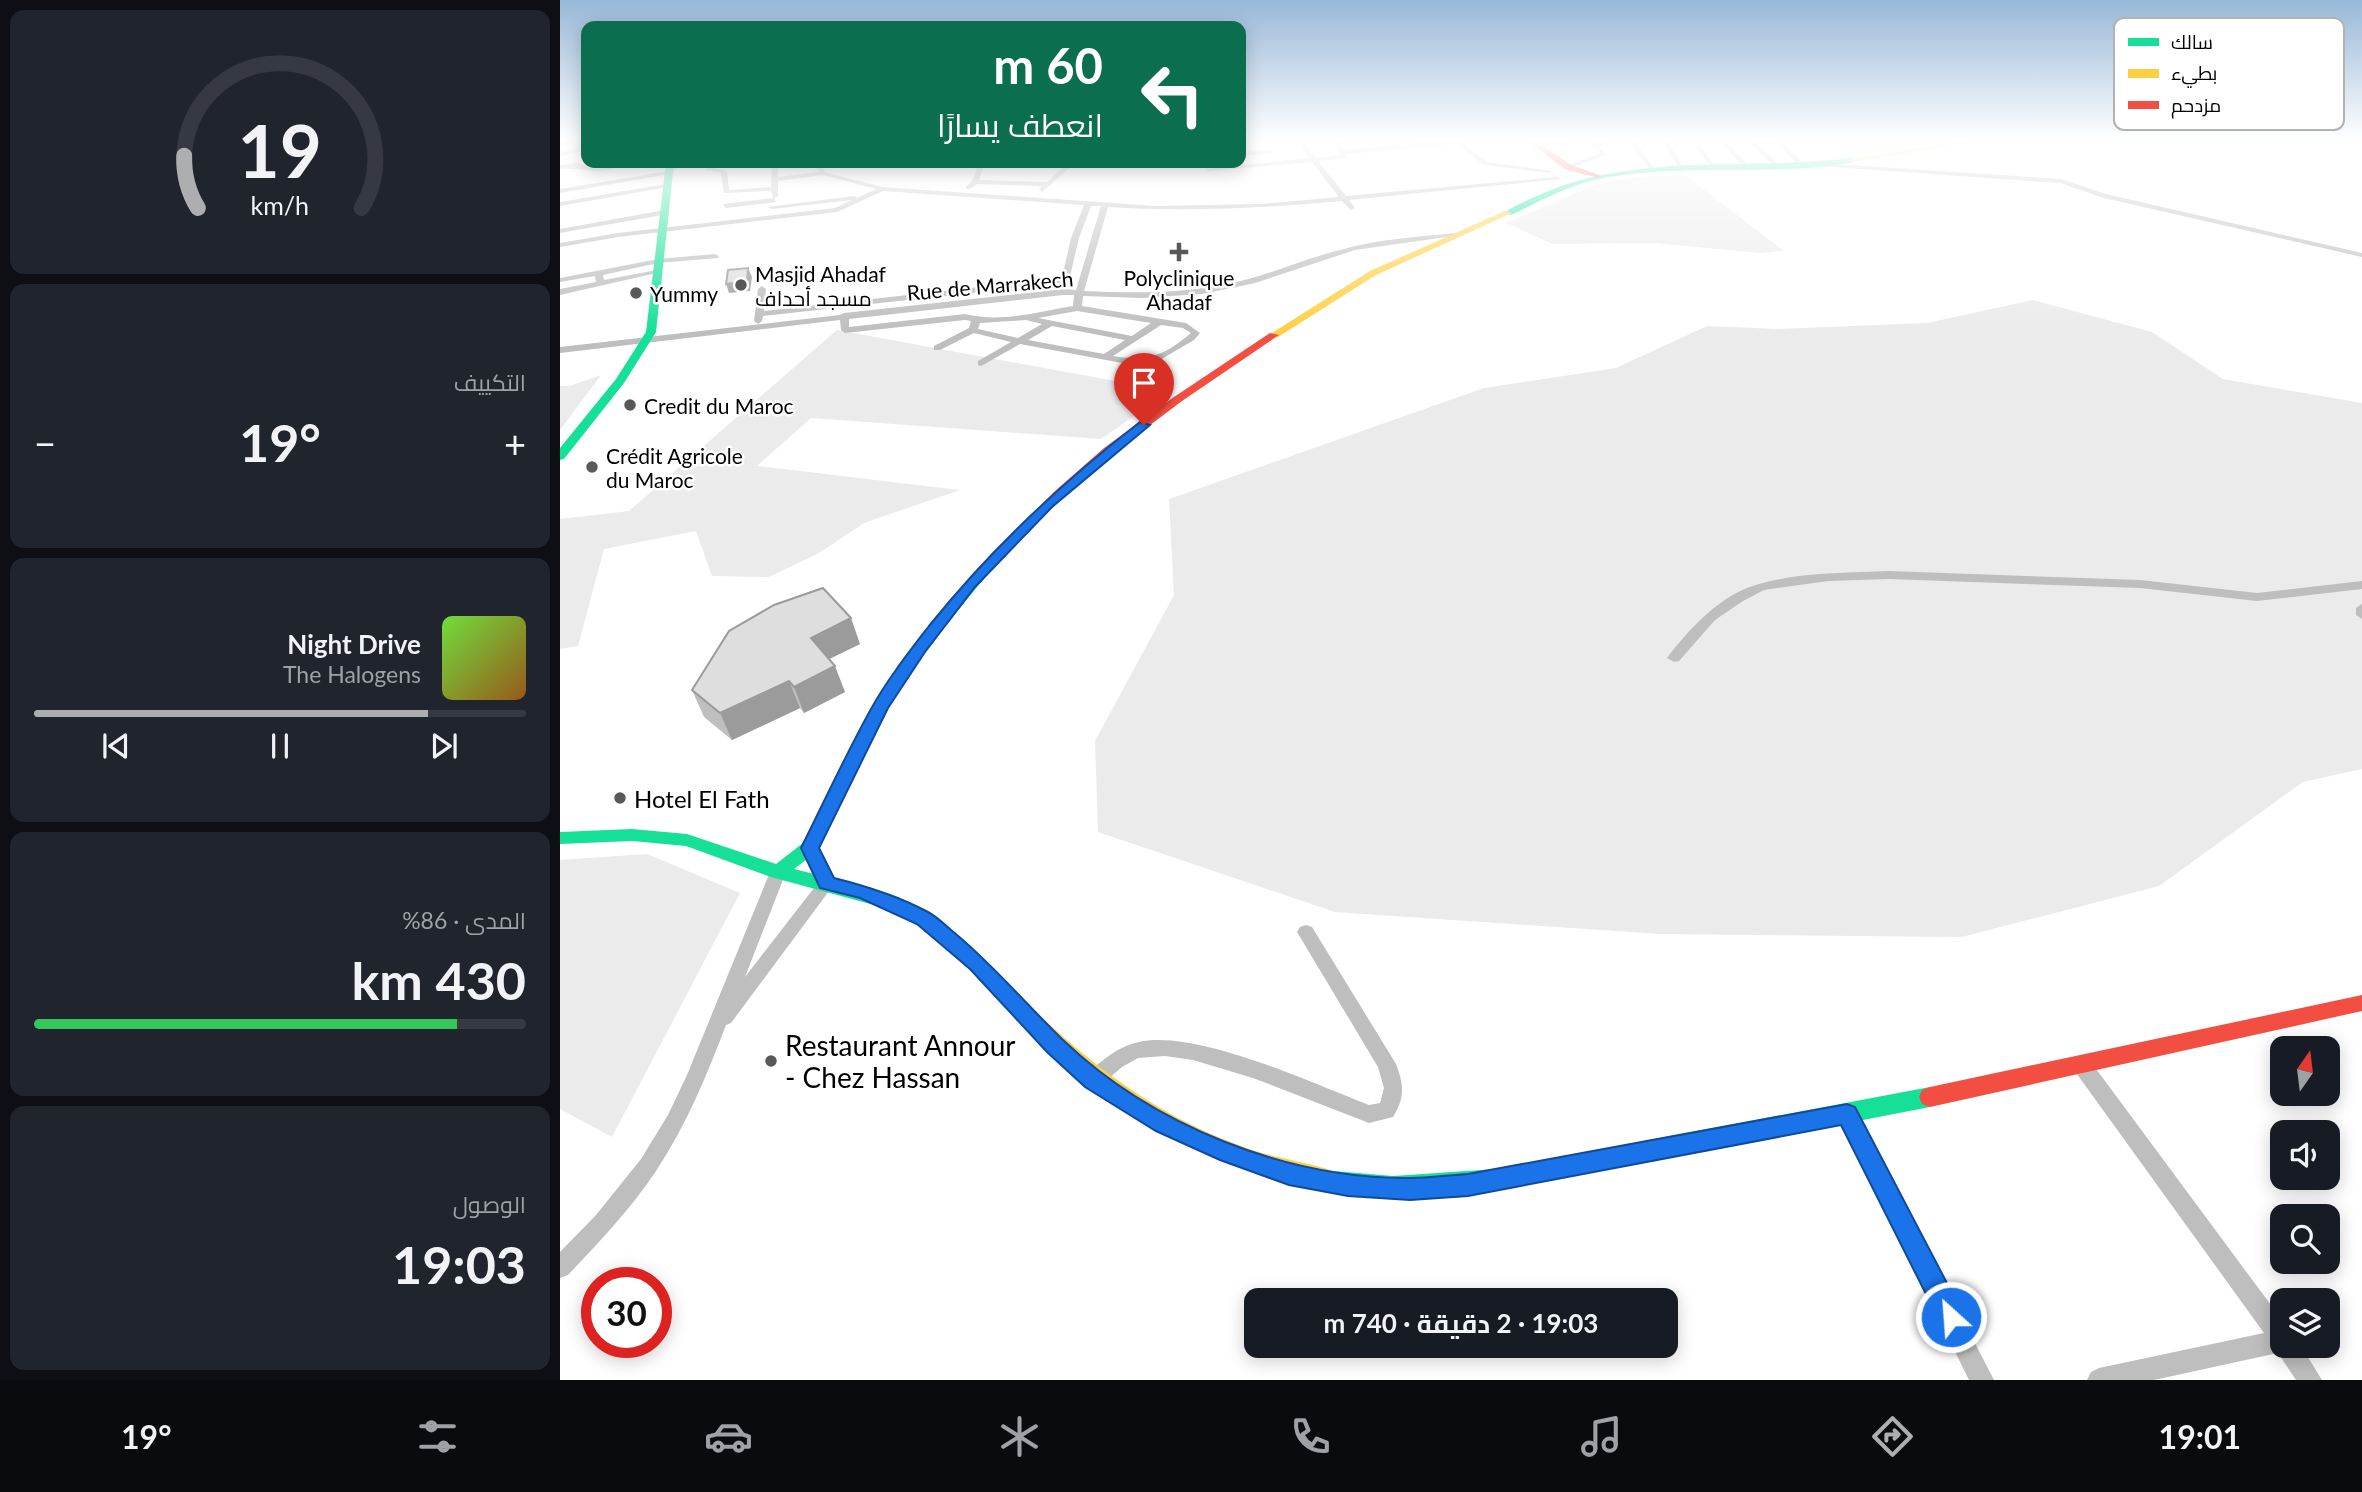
<!DOCTYPE html>
<html lang="ar">
<meta charset="utf-8">
<style>
body{margin:0;font-family:Lato,Cairo,sans-serif;background:#20242c;color:#f1f3f6;direction:rtl;height:100vh;display:flex;flex-direction:column;font-size:26px;white-space:nowrap}
*{box-sizing:border-box;margin:0}
p{font-size:23px;color:#9ea1a6}
.icon{flex:none;width:38px;height:38px;fill:none;stroke:currentColor;stroke-width:2;stroke-linecap:round;stroke-linejoin:round}
.map{position:relative;flex:1;overflow:hidden;direction:ltr}
.panel{display:flex;flex-direction:column;gap:10px;padding:10px;background:#0d0f14;width:560px}
.panel>*{flex:none}
.hud{position:absolute;left:21px;top:21px;width:665px;height:147px;border-radius:14px;box-shadow:0 4px 18px #0003;direction:rtl;background:#0b6e4f;color:#fff;overflow:hidden}
.needle{width:46px;rotate:14deg}
.fabs{position:absolute;left:1710px;top:1036px;display:grid;gap:14px}
.fabs a{display:grid;place-items:center;width:70px;height:70px;border-radius:14px;background:#171b24;box-shadow:0 4px 18px #0003;font-size:35px}
.speed{position:absolute;left:21px;top:1267px;display:flex;gap:14px;font-size:35px;font-weight:700;text-align:center}
.speed>*{display:grid;place-content:center;width:91px;height:91px;border-radius:50%;background:#171b24;box-shadow:0 4px 18px #0003;line-height:1}
.speed .limit{border:10px solid #d22;background:#fff;color:#111}
.pin{position:absolute;display:grid;place-items:center;width:60px;height:60px;color:#fff;margin:-72px -30px;border-radius:50% 50% 50% 0;rotate:-45deg;box-shadow:0 0 7px #0007}
.pin .icon{rotate:45deg}
.me{position:absolute;width:77px;margin:-38px;rotate:334deg;stroke-linejoin:round;filter:drop-shadow(0 0 5px #0008)}
.turn{display:flex;align-items:center;gap:24px;height:147px;padding:0 28px;font-size:32px}
.turn .icon{width:91px;height:91px;stroke-width:2.5}
.turn b{display:block;font-size:49px;line-height:60px}
.big{font-size:52px;font-weight:700;line-height:1.1}
.panel .card{flex:1;display:flex;flex-direction:column;justify-content:center;gap:10px;min-width:0;padding:0 24px;border-radius:14px;background:#20242c}
.panel .dial{align-items:center;gap:0}
.dial svg{height:182px;overflow:visible;fill:none;stroke:#363941;stroke-width:7;stroke-linecap:round;text-anchor:middle}
.dial text{fill:#f1f3f6;stroke:none}
.song{display:flex;align-items:center;gap:21px}
.cover{width:84px;height:84px;border-radius:10px;background:linear-gradient(135deg,hsl(100 70% 55%),hsl(30 70% 35%))}
.played{height:7px;border-radius:4px;background:linear-gradient(90deg,#adaeaf 80%,#363941 80%)}
.keys{display:flex;justify-content:space-around;direction:ltr}
.heat{display:flex;justify-content:space-between;align-items:center;font-size:38px;direction:ltr}
.charge{height:10px;border-radius:5px;background:linear-gradient(90deg,#34c759 86%,#363941 0)}
.trip{position:absolute;left:684px;top:1288px;width:434px;height:70px;border-radius:14px;background:#171b24;box-shadow:0 4px 18px #0003;font-weight:700;line-height:70px;text-align:center;direction:rtl}
.tabs{display:flex;height:112px;justify-content:space-around;align-items:center;background:#090b0e;color:#9ea1a6}
.tabs .icon{width:49px;height:49px}
.tabs .active{color:#adaeaf}
.tabs b{font-size:32px;color:#f1f3f6}
main{display:flex;flex:1;min-height:0}
.map>svg:first-child{display:block}
.green{fill:#ebebeb}
.lines{fill:none;stroke-linecap:round;stroke-linejoin:round}
.street{fill:#bebebe;fill-rule:evenodd}
.fast{fill:#16e098;fill-rule:evenodd}
.slow{fill:#ffcf43;fill-rule:evenodd}
.jam{fill:#f24e42;fill-rule:evenodd}
.wall{fill:#bfbfbf}
.shaded-wall{fill:#9b9b9b}
.building{fill:#dedede;stroke:#9b9b9b;stroke-width:2}
.route{fill:#1a73e8;stroke:#114b97;stroke-width:2}
.poi-dot{fill:#595959;stroke:#fff;stroke-width:2.5}
.labels{text-anchor:middle;dominant-baseline:central;stroke-width:5;stroke-linejoin:round;paint-order:stroke}
.far-poi-label{font-size:21px;fill:#000;stroke:#fff;text-anchor:start}
.far-street-label{font-size:21px;fill:#000;stroke:#fff}
.poi-label{font-size:24px;fill:#000;stroke:#fff;text-anchor:start}
.near-poi-label{font-size:28px;fill:#000;stroke:#fff;text-anchor:start}
.key{fill:#fff;stroke:#b2b2b2;stroke-width:2}
.key-label{font-size:19px;fill:#000}
</style>
<main>
<div class="map">
<svg width="1802" height="1380" viewBox="0 0 1802 1380">
<rect width="100%" height="100%" fill="#fff"/>
<!-- green -->
<g class="green">
<polygon points="1125,175 1224,251 1202,253 1093,243 993,244 946,223 1034,185 1074,177"/>
<polygon points="1473,300 1592,332 1663,379 1802,403 1802,769 1743,782 1599,886 1402,937 1100,934 775,912 538,832 535,741 614,595 609,499 924,388 1056,368 1147,326 1217,329 1367,323"/>
<polygon points="277,330 610,391 541,439 251,418 197,466 400,490 304,523 259,553 209,577 152,576 136,531 44,549 18,646 0,649 0,519 69,511"/>
<polygon points="41,375 0,430 0,386 10,386"/>
<polygon points="87,854 180,893 52,1137 0,1109 0,860"/>
</g>
<g class="lines">
<!-- street -->
<g class="street">
<polygon points="26,139 26,142 23,142 22,151 0,156 0,152 17,149 17,143 0,145 0,141"/>
<polygon points="681,139 705,139 681,143"/>
<path d="M735,139H742L756,158L780,155L772,139H778L784,150L897,139L928,162L993,171L990,173L924,165L896,144L786,154V158L758,161L786,196L998,177L1001,179L789,200L795,208L791,210L782,201C704,208 626,212 548,207L524,291C570,293 616,294 662,285C703,278 740,260 780,250C818,239 857,237 896,233L900,235L795,250L695,283L642,294L582,298L523,296L522,306L626,323L640,333L634,340L593,364L573,365L460,344L421,366L418,365V361L451,342L414,333L380,350H374V346L409,328L411,321L405,320L285,333L281,330L280,320L0,353V347L280,315L284,313L503,289L516,290L541,206H531L519,238L507,289H501V283L203,316L202,321L198,324L194,321L198,289L202,286L206,289L204,311L502,278L511,238L524,205L323,191L277,212L58,237L0,247V243L58,233L275,208L292,200L212,209L208,207L294,196L297,198L316,189L263,175L218,181V196L214,198L216,202L166,208L163,204L213,198L211,191L164,193L161,173L146,170L152,163H158L154,168L167,171L169,190L211,187L212,163H218V177L259,172L253,163H259L265,172L322,187L595,206L701,204L779,197L752,162L648,171L645,169L749,158ZM503,295H514L513,306C477,312 441,323 405,314L289,327V319ZM517,311L591,323L572,336L478,318ZM466,320L482,324L458,338L418,329L420,323ZM601,325L623,328L631,333C604,356 587,362 553,356ZM492,326L565,340L544,354L468,340Z"/>
<polygon points="1009,139 1032,139 1036,143 1049,139 1060,139 1040,147 1046,155 1008,169 1006,166 1040,153 1027,141 977,147 974,145"/>
<polygon points="1067,139 1074,139 1096,172 1092,172"/>
<polygon points="1101,139 1107,139 1125,171 1121,171"/>
<polygon points="1130,139 1136,139 1157,170 1153,170"/>
<polygon points="1158,139 1165,139 1189,167 1189,169 1185,169"/>
<polygon points="1171,139 1224,143 1245,166 1240,167 1220,146 1198,143 1221,167 1216,168 1190,143"/>
<polygon points="710,150 712,153 681,156 681,152"/>
<path d="M18,163L30,168L56,165L59,167C39,175 20,167 0,169V165Z"/>
<polygon points="132,163 147,163 110,170 107,168"/>
<polygon points="419,163 425,163 419,180 487,182 508,163 515,163 482,192 479,190 482,186 417,184 410,189 406,189 406,187 412,181"/>
<polygon points="1260,163 1501,179 1546,194 1802,253 1802,257 1544,198 1500,183 1258,166"/>
<polygon points="108,171 110,174 0,193 0,189"/>
<polygon points="106,184 108,187 0,206 0,202"/>
<polygon points="105,210 109,212 108,214 0,233 0,229"/>
<polygon points="155,254 159,256 158,258 98,263 43,275 44,280 97,270 101,272 0,295 0,289 36,282 35,276 0,282 0,278 98,259"/>
<path d="M1329,571L1580,580L1697,593L1802,581V589L1697,601L1580,588L1329,579L1268,581L1204,590L1183,601L1155,620L1119,661L1114,662L1107,658C1130,628 1161,594 1199,584C1240,572 1286,573 1329,571Z"/>
<polygon points="1802,604 1802,619 1796,615 1796,608"/>
<path d="M218,866L224,868L226,872L185,977L261,879L267,877L273,879L275,883L171,1023L166,1025C147,1075 126,1126 96,1171C71,1209 39,1242 8,1275L0,1278V1252L36,1215L81,1159L108,1115L127,1075L210,872L212,868Z"/>
<path d="M746,925L752,927L836,1064C844,1085 845,1098 833,1117L809,1123L693,1078L633,1060L605,1056L578,1058L562,1067L540,1086L533,1088L526,1086L523,1080C527,1072 534,1067 542,1061C553,1052 565,1045 579,1042C636,1029 754,1084 809,1105L820,1103L824,1088L818,1067L737,932L740,927Z"/>
<polygon points="1521,1056 1528,1058 1722,1320 1722,1346 1741,1346 1762,1380 1736,1380 1718,1353 1594,1380 1527,1380 1531,1372 1539,1368 1704,1333 1514,1070 1511,1064 1514,1058"/>
<polygon points="1287,1105 1294,1108 1434,1380 1409,1380 1277,1114 1280,1108"/>
</g>
<!-- fast -->
<g class="fast">
<path d="M1292,158L1295,162C1209,178 1120,161 1034,180C1005,187 978,202 951,215L944,213C953,206 966,201 977,196C1074,151 1188,171 1292,158Z"/>
<polygon points="106,163 114,163 96,332 64,383 4,459 0,460 0,448 56,379 86,332"/>
<path d="M423,567L430,571L365,651L328,708L259,847L275,880C295,885 318,889 338,897C389,918 428,963 466,1002L469,1008L466,1014L459,1016L452,1014L413,973L364,929L325,908L211,877L126,846L72,841L0,844V832L72,829L127,834L216,864L243,843L312,708L354,646L418,568ZM247,859L254,874L234,869Z"/>
<polygon points="1370,1087 1378,1090 1381,1097 1378,1104 1370,1107 936,1191 833,1198 774,1193 766,1190 762,1182 766,1174 774,1171 833,1176 936,1169"/>
</g>
<!-- slow -->
<g class="slow">
<polygon points="1412,139 1431,139 1292,162 1288,160"/>
<polygon points="945,211 952,213 816,275 718,337 709,335 810,271"/>
<path d="M459,1000L466,1002C530,1065 599,1117 684,1147C716,1159 751,1162 782,1174L786,1182L782,1190L774,1193C636,1161 551,1115 452,1014L449,1008L452,1002Z"/>
</g>
<!-- jam -->
<g class="jam">
<polygon points="965,139 973,139 1011,165 1042,176 1038,178 1005,169"/>
<polygon points="710,333 719,335 622,401 553,453 504,496 428,574 418,574 416,571 418,568 495,491 544,448 614,397"/>
<polygon points="1802,995 1802,1011 1370,1107 1362,1104 1359,1097 1362,1090 1370,1087"/>
</g>
</g>
<!-- wall -->
<polygon class="wall" points="300,644 269,659 285,692 244,713 240,708 172,740 144,717 132,690"/>
<!-- shaded-wall -->
<g class="shaded-wall">
<polygon points="188,268 192,277 190,291 169,293 166,284"/>
<polygon points="291,618 300,644 261,663 251,638"/>
<polygon points="275,666 285,692 244,713 234,687"/>
<polygon points="229,681 240,708 172,740 160,713"/>
</g>
<!-- building -->
<g class="building">
<polygon points="188,268 187,281 166,284 168,270"/>
<polygon points="263,588 291,618 251,638 275,666 234,687 229,681 160,713 132,690 169,631 214,605"/>
</g>
<!-- sky -->
<linearGradient id="sky" x2="0" y2="1"><stop stop-color="#97b8d7"/><stop offset="0.42" stop-color="#fff"/><stop offset="1" stop-color="#fff" stop-opacity="0"/></linearGradient>
<rect width="1802" height="333" fill="url(#sky)"/>
<!-- route -->
<path class="route" d="M580,422L590,425L492,507L415,587L365,652L328,708L259,848L274,878C306,886 338,896 368,912C379,918 388,928 397,935C435,967 467,1005 503,1040C592,1125 726,1179 850,1178C869,1178 889,1175 908,1174L1287,1104L1295,1107L1400,1308L1404,1317L1400,1326L1391,1330L1382,1326L1281,1125L908,1196L850,1200L788,1196L729,1185L660,1160L596,1131L525,1087L487,1052L410,969L357,924L300,898L260,888L241,848C264,802 286,754 311,709C327,680 349,652 369,626C431,549 501,483 580,422Z"/>
<!-- markers -->
<g class="poi-dot">
<path d="M615.5 241.5h7v7h7v7h-7v7h-7v-7h-7v-7h7z"/>
<circle cx="181" cy="285" r="7"/>
<circle cx="76" cy="293" r="7"/>
<circle cx="70" cy="405" r="7"/>
<circle cx="32" cy="467" r="7"/>
<circle cx="60" cy="798" r="7"/>
<circle cx="211" cy="1061" r="7"/>
</g>
<g class="labels">
<!-- far-poi labels -->
<g class="far-poi-label">
<text x="195" y="273">Masjid Ahadaf<tspan x="195" dy="24">مسجد أحداف</tspan></text>
<text x="619" y="277" text-anchor="middle">Polyclinique<tspan x="619" dy="24">Ahadaf</tspan></text>
<text x="90" y="293">Yummy</text>
<text x="84" y="405">Credit du Maroc</text>
<text x="46" y="455">Crédit Agricole<tspan x="46" dy="24">du Maroc</tspan></text>
</g>
<!-- far-street labels -->
<g class="far-street-label">
<text transform="translate(430 285) rotate(-5)">Rue de Marrakech</text>
</g>
<!-- poi labels -->
<g class="poi-label">
<text x="74" y="798">Hotel El Fath</text>
</g>
<!-- near-poi labels -->
<g class="near-poi-label">
<text x="225" y="1045">Restaurant Annour<tspan x="225" dy="32">- Chez Hassan</tspan></text>
</g>
</g>
<!-- legend -->
<rect x="1554" y="18" width="230" height="112" rx="10" class="key"/>
<rect x="1568" y="38" width="31" height="8" fill="#16e098"/>
<rect x="1568" y="69" width="31" height="9" fill="#ffcf43"/>
<rect x="1568" y="101" width="31" height="8" fill="#f24e42"/>
<g class="key-label">
<text x="1611" y="49">سالك</text>
<text x="1611" y="80">بطيء</text>
<text x="1611" y="112">مزدحم</text>
</g>
</svg>
<div class="fabs">
<a><svg class="needle" viewBox="-14 -14 28 28"><path d="M0-13l5 13h-10z" fill="#e53935"/><path d="M0 13l5-13h-10z" fill="#9ea1a6"/></svg></a>
<a><svg class="icon" aria-label="sound" viewBox="0 0 24 24"><path d="M4 9h4l5-4v14l-5-4H4zM17 9q2 3 0 6"/></svg></a>
<a><svg class="icon" aria-label="search" viewBox="0 0 24 24"><circle cx="10" cy="10" r="6"/><path d="M15 15l6 6"/></svg></a>
<a><svg class="icon" aria-label="layers" viewBox="0 0 24 24"><path d="M12 4l9 5-9 5-9-5zM3 14l9 5 9-5"/></svg></a>
</div>
<div class="speed"><div class="limit">30</div></div>
<div class="pin" style="left:584px;top:425px;background:#d93025"><svg class="icon" aria-label="arrive" viewBox="0 0 24 24"><path d="M6 21V4h12l-3 4 3 4H6"/></svg></div>
<svg class="me" style="left:1391px;top:1317px" viewBox="-20 -20 40 40"><circle r="17" fill="#1a73e8" stroke="#fff" stroke-width="3"/><path d="M0-11L8 9 0 5-8 9z" fill="#fff"/></svg>
<div class="trip">19:03 · 2 دقيقة · 740 m</div>
<div class="hud">
<div class="turn"><svg class="icon" aria-label="left" viewBox="0 0 24 24"><path d="M17 20v-9H6M10 6l-5 5 5 5"/></svg><div><b>60 m</b>انعطف يسارًا</div></div>
</div>
</div>
<section class="panel">
<div class="card dial"><svg viewBox="0 0 100 80">
<path d="M14 69A42 42 0 1 1 86 69"/>
<path d="M14 69A42 42 0 0 1 8 46" stroke="#adaeaf"/>
<text x="50" y="56" font-size="32" font-weight="700">19</text>
<text x="50" y="72" font-size="11">km/h</text>
</svg></div>
<div class="card"><p>التكييف</p>
<div class="heat"><a>−</a><b class="big">19°</b><a>+</a></div>
</div>
<div class="card">
<div class="song"><i class="cover"></i><div><b>Night Drive</b><p>The Halogens</p></div></div>
<div class="played"></div>
<div class="keys"><svg class="icon" aria-label="previous" viewBox="0 0 24 24"><path d="M18 5L8 12l10 7zM5 5v14"/></svg><svg class="icon" aria-label="pause" viewBox="0 0 24 24"><path d="M8 5v14M16 5v14"/></svg><svg class="icon" aria-label="next" viewBox="0 0 24 24"><path d="M6 5l10 7-10 7zM19 5v14"/></svg></div>
</div>
<div class="card"><p>المدى · 86%</p><b class="big">430 km</b><div class="charge"></div></div>
<div class="card"><p>الوصول</p><b class="big">19:03</b></div>
</section>
</main>
<nav class="tabs">
<b>19:01</b>
<svg class="icon active" aria-label="directions" viewBox="0 0 24 24"><path d="M12 3l9 9-9 9-9-9zM9 14v-3h6M13 9l2 2-2 2"/></svg>
<svg class="icon" aria-label="music" viewBox="0 0 24 24"><path d="M9 18V5l10-2v13"/><circle cx="6" cy="18" r="3"/><circle cx="16" cy="16" r="3"/></svg>
<svg class="icon" aria-label="phone" viewBox="0 0 24 24"><path d="M5 4h4l2 5-3 2q2 4 5 5l2-3 5 2v4C11 20 4 13 5 4z"/></svg>
<svg class="icon" aria-label="climate" viewBox="0 0 24 24"><path d="M12 3v18M4 7l16 10M4 17L20 7"/></svg>
<svg class="icon" aria-label="car" viewBox="0 0 24 24"><path d="M5 17H2v-5l4-1 3-4h7l3 4 3 1v5h-3M9 17h6M6 11h13"/><circle cx="7" cy="17" r="2"/><circle cx="17" cy="17" r="2"/></svg>
<svg class="icon" aria-label="filters" viewBox="0 0 24 24"><path d="M4 7h16M4 17h16"/><circle cx="9" cy="7" r="2"/><circle cx="15" cy="17" r="2"/></svg>
<b>19°</b>
</nav>
